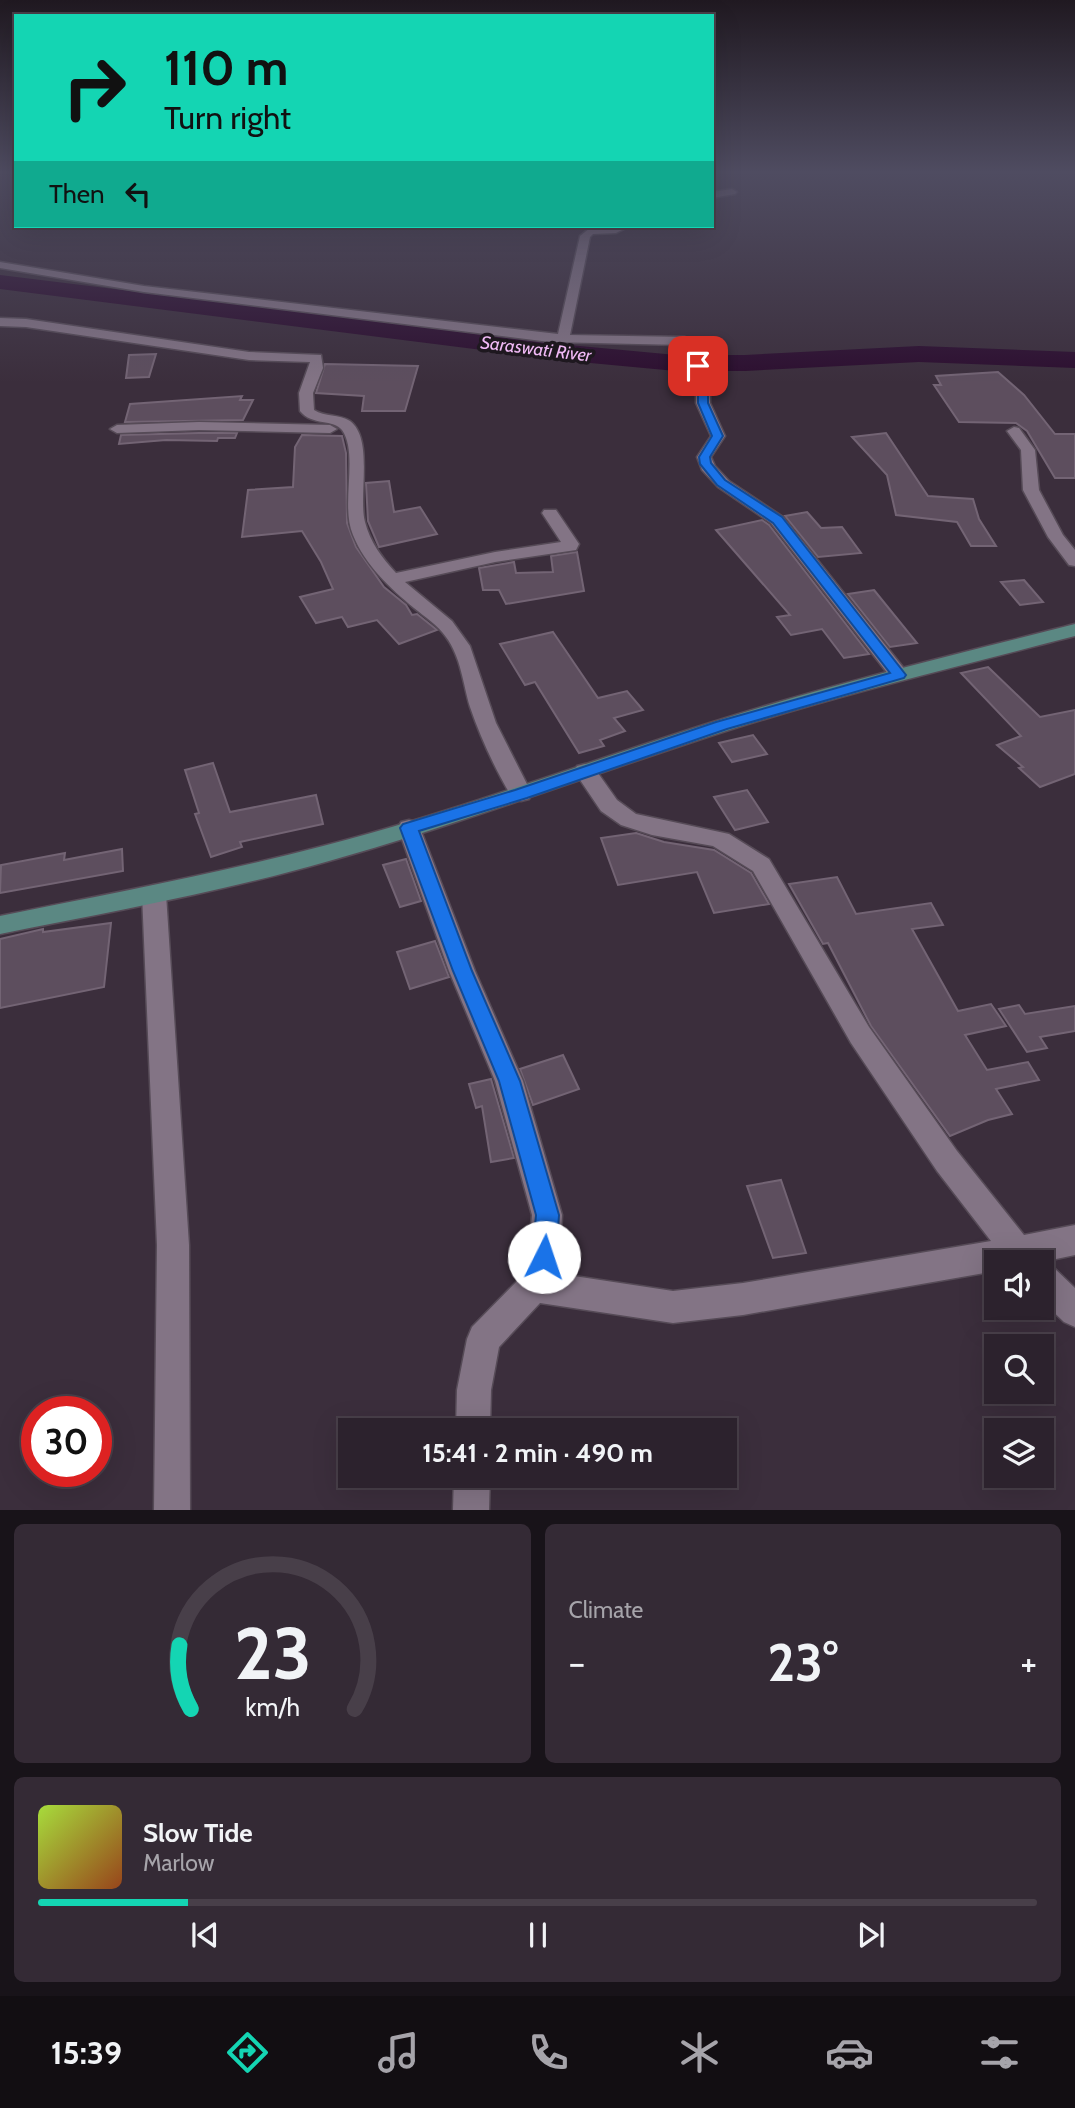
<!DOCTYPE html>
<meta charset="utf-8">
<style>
body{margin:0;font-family:Cabin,sans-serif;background:#342a35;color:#f1f3f6;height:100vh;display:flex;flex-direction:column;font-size:26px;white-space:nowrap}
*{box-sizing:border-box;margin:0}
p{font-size:23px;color:#a6a4aa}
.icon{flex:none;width:38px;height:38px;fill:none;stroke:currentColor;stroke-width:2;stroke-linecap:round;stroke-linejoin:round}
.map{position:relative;height:1510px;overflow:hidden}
.details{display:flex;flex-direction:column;gap:14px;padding:14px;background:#181319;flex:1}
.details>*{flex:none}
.banner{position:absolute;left:14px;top:14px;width:700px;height:214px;border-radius:0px;box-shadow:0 7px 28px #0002,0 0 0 2px #483f49;background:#14d5b3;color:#111;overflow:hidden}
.controls{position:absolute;left:984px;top:1250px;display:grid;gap:14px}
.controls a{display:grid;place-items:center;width:70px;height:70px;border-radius:0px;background:#2c222d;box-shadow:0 7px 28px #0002,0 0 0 2px #483f49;font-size:35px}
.speed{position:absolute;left:21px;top:1396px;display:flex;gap:14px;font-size:35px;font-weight:700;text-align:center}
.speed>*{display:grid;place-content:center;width:91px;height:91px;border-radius:50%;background:#2c222d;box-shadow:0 7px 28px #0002,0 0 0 2px #483f49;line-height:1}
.speed .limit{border:10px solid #d22;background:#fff;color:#111}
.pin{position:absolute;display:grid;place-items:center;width:60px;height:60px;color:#fff;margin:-30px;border-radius:14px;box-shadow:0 4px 10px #0006}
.me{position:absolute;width:77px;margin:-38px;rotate:4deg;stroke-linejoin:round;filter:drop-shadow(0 0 5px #0008)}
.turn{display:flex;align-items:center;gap:24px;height:147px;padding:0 35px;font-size:32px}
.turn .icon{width:91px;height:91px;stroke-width:2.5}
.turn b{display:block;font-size:49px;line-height:60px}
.then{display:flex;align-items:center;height:66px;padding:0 35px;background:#0003;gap:14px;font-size:26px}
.big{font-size:52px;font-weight:700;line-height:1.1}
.details .card{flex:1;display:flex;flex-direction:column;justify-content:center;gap:10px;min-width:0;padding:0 24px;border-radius:10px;background:#342a35}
.details .dial{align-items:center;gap:0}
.dial svg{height:182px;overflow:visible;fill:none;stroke:#483f49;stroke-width:7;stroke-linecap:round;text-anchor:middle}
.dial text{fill:#f1f3f6;stroke:none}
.song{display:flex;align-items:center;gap:21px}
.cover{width:84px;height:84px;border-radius:10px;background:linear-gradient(135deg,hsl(80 70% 55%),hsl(20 70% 35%))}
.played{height:7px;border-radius:4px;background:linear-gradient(90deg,#14d5b3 15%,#483f49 15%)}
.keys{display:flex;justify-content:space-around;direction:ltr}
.heat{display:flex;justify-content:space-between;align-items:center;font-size:38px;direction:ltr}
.details .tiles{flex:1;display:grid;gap:14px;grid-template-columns:1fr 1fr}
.card:last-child{grid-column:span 2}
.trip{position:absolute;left:338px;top:1418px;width:399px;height:70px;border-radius:0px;background:#2c222d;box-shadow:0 7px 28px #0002,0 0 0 2px #483f49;font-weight:700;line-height:70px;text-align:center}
.tab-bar{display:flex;height:112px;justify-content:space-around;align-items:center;background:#120e12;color:#a6a4aa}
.tab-bar .icon{width:49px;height:49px}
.tab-bar .current{color:#14d5b3}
.tab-bar b{font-size:32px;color:#f1f3f6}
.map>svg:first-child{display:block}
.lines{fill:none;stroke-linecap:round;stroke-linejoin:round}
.river{fill:#2c0e2f;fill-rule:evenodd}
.building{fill:#5d4e5e;stroke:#736474;stroke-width:2}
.street-casing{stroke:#564b57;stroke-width:3}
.primary-casing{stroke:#564b57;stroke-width:3}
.street{fill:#837485;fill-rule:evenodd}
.primary{fill:#5b8883;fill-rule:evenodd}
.route{fill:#1a73e8;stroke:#114b97;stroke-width:2}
.labels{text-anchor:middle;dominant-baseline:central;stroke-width:7;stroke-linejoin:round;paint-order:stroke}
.far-water-label{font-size:18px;font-style:italic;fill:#f0b9f5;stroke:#1e181f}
</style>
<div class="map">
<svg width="1075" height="1510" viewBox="0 0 1075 1510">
<rect width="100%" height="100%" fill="#3b2e3c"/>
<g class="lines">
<!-- river -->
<polygon class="river" points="0,275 569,345 676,355 745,355 919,346 1075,352 1075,368 919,362 745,371 676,371 569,361 0,289"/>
</g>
<!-- building -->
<g class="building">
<polygon points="156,354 149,377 126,378 129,355"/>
<polygon points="325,364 418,366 405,411 362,411 364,396 316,393"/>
<polygon points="998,372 1024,395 1055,434 1075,434 1075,478 1055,478 1027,431 1016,423 959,422 934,385 941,385 936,376"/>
<polygon points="242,396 240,400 253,400 243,420 125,422 130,404"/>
<polygon points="199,433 237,433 235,438 218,438 217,441 166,440 119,444 121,435"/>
<polygon points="886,433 928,496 973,499 979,519 996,546 971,546 957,522 896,515 887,475 852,437"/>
<polygon points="302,435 342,436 346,453 347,523 356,547 384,587 406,605 412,615 417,614 437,630 399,644 377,620 348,627 342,617 316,623 300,597 333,589 321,562 302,531 242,537 248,490 293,487 295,447"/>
<polygon points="389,481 394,512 420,507 437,534 379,547 368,521 366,483"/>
<polygon points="807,512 821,528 842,527 861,553 818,557 785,516"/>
<polygon points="762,520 769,525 869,654 844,658 822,629 791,635 777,617 790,615 716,530"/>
<polygon points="577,552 584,591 506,604 499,590 483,590 479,568 514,562 516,573 553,572 551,556"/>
<polygon points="1024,580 1043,602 1020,605 1001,582"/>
<polygon points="874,590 917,643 890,647 848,594"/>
<polygon points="553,632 598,698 627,691 643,710 614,718 625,731 600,740 604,746 579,753 535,682 525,685 500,644"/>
<polygon points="988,667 1040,717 1075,710 1075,774 1040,787 1019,768 1023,767 997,745 1021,736 961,673"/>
<polygon points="753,735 767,754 732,762 719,743"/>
<polygon points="213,763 230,812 316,795 323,824 240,842 242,847 211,857 195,814 199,813 185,770"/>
<polygon points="747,790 768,822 735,830 714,797"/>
<polygon points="636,833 664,842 714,850 751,873 769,904 714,913 697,872 618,885 601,838"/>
<polygon points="122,849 123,871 0,893 1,865 65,853 64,860"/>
<polygon points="406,859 421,901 400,907 383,865"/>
<polygon points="837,877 856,914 931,903 943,925 912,929 958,1011 991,1004 1006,1026 965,1035 987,1070 1028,1062 1039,1080 996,1089 1012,1114 988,1120 950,1136 871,1026 828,943 823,944 789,884"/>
<polygon points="111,923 104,987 0,1008 0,939 43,929 43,932"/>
<polygon points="435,941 449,977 410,989 397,952"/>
<polygon points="1019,1005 1025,1014 1075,1006 1075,1031 1040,1037 1047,1048 1027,1052 999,1009"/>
<polygon points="563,1055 579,1089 533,1105 520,1069"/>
<polygon points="491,1079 514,1158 491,1162 482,1106 476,1108 469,1084"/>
<polygon points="781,1180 806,1253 773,1258 747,1186"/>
</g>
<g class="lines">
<!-- street casing -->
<g class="street-casing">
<g id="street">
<polygon points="732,189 737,192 735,194 712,198 712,192"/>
<polygon points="630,226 616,233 593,234 590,237 570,335 685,337 695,342 710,385 710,403 725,436 711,457 715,466 729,481 783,517 906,671 909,675 906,679 892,679 771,523 718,487 702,470 697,457 711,436 696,403 696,385 685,347 682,345 550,342 144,292 0,268 0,262 144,286 558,334 580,236 590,228"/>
<path d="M0,318L26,319L249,352L321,355L323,368L313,393L314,410C325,417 339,414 350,421C374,439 358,496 365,522C370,542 382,558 396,573L495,552L561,542L542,513L544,510H556L579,544L576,550L495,562L405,582L452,621L470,646L496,723L532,794L529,799L521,801L513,799C496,771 481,739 470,707C463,684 461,657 446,637C438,625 425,617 414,608C390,588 365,565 353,535C340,505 359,454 342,430C334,419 312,426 300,411L299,393L310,362L249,360L26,327L0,326Z"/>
<polygon points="199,422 330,425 337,429 330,433 199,430 117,433 110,429 117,425"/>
<polygon points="1014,427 1019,428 1035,450 1039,490 1063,535 1075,550 1075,566 1069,565 1048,537 1023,490 1021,450 1007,431"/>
<polygon points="585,764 593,766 617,800 636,814 729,834 769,859 869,1027 957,1151 1024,1235 1075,1225 1075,1255 1042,1262 1052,1266 1075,1288 1075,1327 1064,1322 1041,1300 1041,1262 996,1262 996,1271 743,1315 673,1323 540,1303 499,1347 491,1390 490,1430 456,1430 457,1390 467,1339 472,1327 522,1276 528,1257 532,1215 495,1081 449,971 398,828 401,822 409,820 417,822 420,828 475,971 523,1081 562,1215 560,1257 554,1273 673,1291 743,1283 991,1241 937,1171 851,1043 753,871 713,846 652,835 621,825 601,811 574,771 577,766"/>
<polygon points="154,885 162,888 166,894 189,1245 190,1510 154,1510 157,1245 142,894 146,888"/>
<polygon points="454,1475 490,1475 489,1510 453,1510"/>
</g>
</g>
<!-- primary casing -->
<g class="primary-casing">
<path id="primary" d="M1075,624V636C959,666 843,694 729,730C595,773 464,823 329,861C221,892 110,912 0,934V916C108,894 216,874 323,846C455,812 583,763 713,722C832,684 954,655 1075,624Z"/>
</g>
<!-- street -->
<use href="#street" class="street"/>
<!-- primary -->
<use href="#primary" class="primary"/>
</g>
<!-- sky -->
<linearGradient id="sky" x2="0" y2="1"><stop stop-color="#201921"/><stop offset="0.45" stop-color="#4f4c61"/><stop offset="1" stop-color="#4f4c61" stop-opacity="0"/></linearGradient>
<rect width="1075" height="383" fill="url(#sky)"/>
<!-- route -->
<polygon class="route" points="698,363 703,366 708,385 708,403 723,436 710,457 711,463 725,480 782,517 906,675 904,678 727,729 527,798 419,831 472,971 520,1081 559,1215 556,1257 552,1265 544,1269 536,1265 532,1257 536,1215 499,1081 453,971 400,828 403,824 515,790 716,722 890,673 773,523 717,485 700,464 699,457 712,436 698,403 698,385 693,366"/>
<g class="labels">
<!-- far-water labels -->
<g class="far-water-label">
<text transform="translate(536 349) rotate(7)">Saraswati River</text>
</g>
</g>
</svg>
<div class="controls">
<a><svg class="icon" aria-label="sound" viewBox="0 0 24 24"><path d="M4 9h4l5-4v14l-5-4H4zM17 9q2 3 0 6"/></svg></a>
<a><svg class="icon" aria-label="search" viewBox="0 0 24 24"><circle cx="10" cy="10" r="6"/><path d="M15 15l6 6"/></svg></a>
<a><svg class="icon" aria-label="layers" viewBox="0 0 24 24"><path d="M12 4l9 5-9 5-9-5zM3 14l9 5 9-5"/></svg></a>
</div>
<div class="speed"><div class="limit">30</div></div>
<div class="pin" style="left:698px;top:366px;background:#d93025"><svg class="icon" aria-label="arrive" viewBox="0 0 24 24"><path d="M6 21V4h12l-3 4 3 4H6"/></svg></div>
<svg class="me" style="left:544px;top:1257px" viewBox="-20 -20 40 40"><circle r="19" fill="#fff"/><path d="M0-13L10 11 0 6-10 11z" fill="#1a73e8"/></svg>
<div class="trip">15:41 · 2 min · 490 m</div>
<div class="banner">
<div class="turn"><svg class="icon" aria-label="right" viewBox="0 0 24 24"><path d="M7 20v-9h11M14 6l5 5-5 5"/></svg><div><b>110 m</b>Turn right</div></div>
<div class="then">Then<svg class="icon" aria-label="left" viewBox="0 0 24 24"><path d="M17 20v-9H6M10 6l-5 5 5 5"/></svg></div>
</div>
</div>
<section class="details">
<div class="tiles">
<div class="card dial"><svg viewBox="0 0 100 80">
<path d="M14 69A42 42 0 1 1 86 69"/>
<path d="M14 69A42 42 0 0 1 9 41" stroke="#14d5b3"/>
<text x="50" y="56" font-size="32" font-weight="700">23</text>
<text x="50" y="72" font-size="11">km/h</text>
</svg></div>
<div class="card"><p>Climate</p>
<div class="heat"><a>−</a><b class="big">23°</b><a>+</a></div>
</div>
<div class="card">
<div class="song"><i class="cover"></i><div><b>Slow Tide</b><p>Marlow</p></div></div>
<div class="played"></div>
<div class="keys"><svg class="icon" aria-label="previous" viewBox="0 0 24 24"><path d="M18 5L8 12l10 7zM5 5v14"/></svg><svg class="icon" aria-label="pause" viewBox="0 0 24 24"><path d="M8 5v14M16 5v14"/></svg><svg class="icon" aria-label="next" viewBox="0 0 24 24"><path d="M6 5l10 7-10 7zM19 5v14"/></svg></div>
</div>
</div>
</section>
<nav class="tab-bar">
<b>15:39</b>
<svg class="icon current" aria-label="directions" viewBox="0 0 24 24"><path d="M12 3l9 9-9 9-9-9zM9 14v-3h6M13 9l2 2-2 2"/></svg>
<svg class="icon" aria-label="music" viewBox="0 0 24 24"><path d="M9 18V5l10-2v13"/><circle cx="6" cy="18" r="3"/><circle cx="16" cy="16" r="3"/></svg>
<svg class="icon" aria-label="phone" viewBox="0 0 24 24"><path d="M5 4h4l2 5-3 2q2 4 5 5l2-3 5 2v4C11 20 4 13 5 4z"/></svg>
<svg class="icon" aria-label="climate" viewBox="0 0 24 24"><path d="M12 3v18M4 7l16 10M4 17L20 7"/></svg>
<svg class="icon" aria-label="car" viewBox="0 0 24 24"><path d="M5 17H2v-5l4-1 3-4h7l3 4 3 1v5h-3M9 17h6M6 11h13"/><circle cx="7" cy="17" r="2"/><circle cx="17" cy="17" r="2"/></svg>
<svg class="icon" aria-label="filters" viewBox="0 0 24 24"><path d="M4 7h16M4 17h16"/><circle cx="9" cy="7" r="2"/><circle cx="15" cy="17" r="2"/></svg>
</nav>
